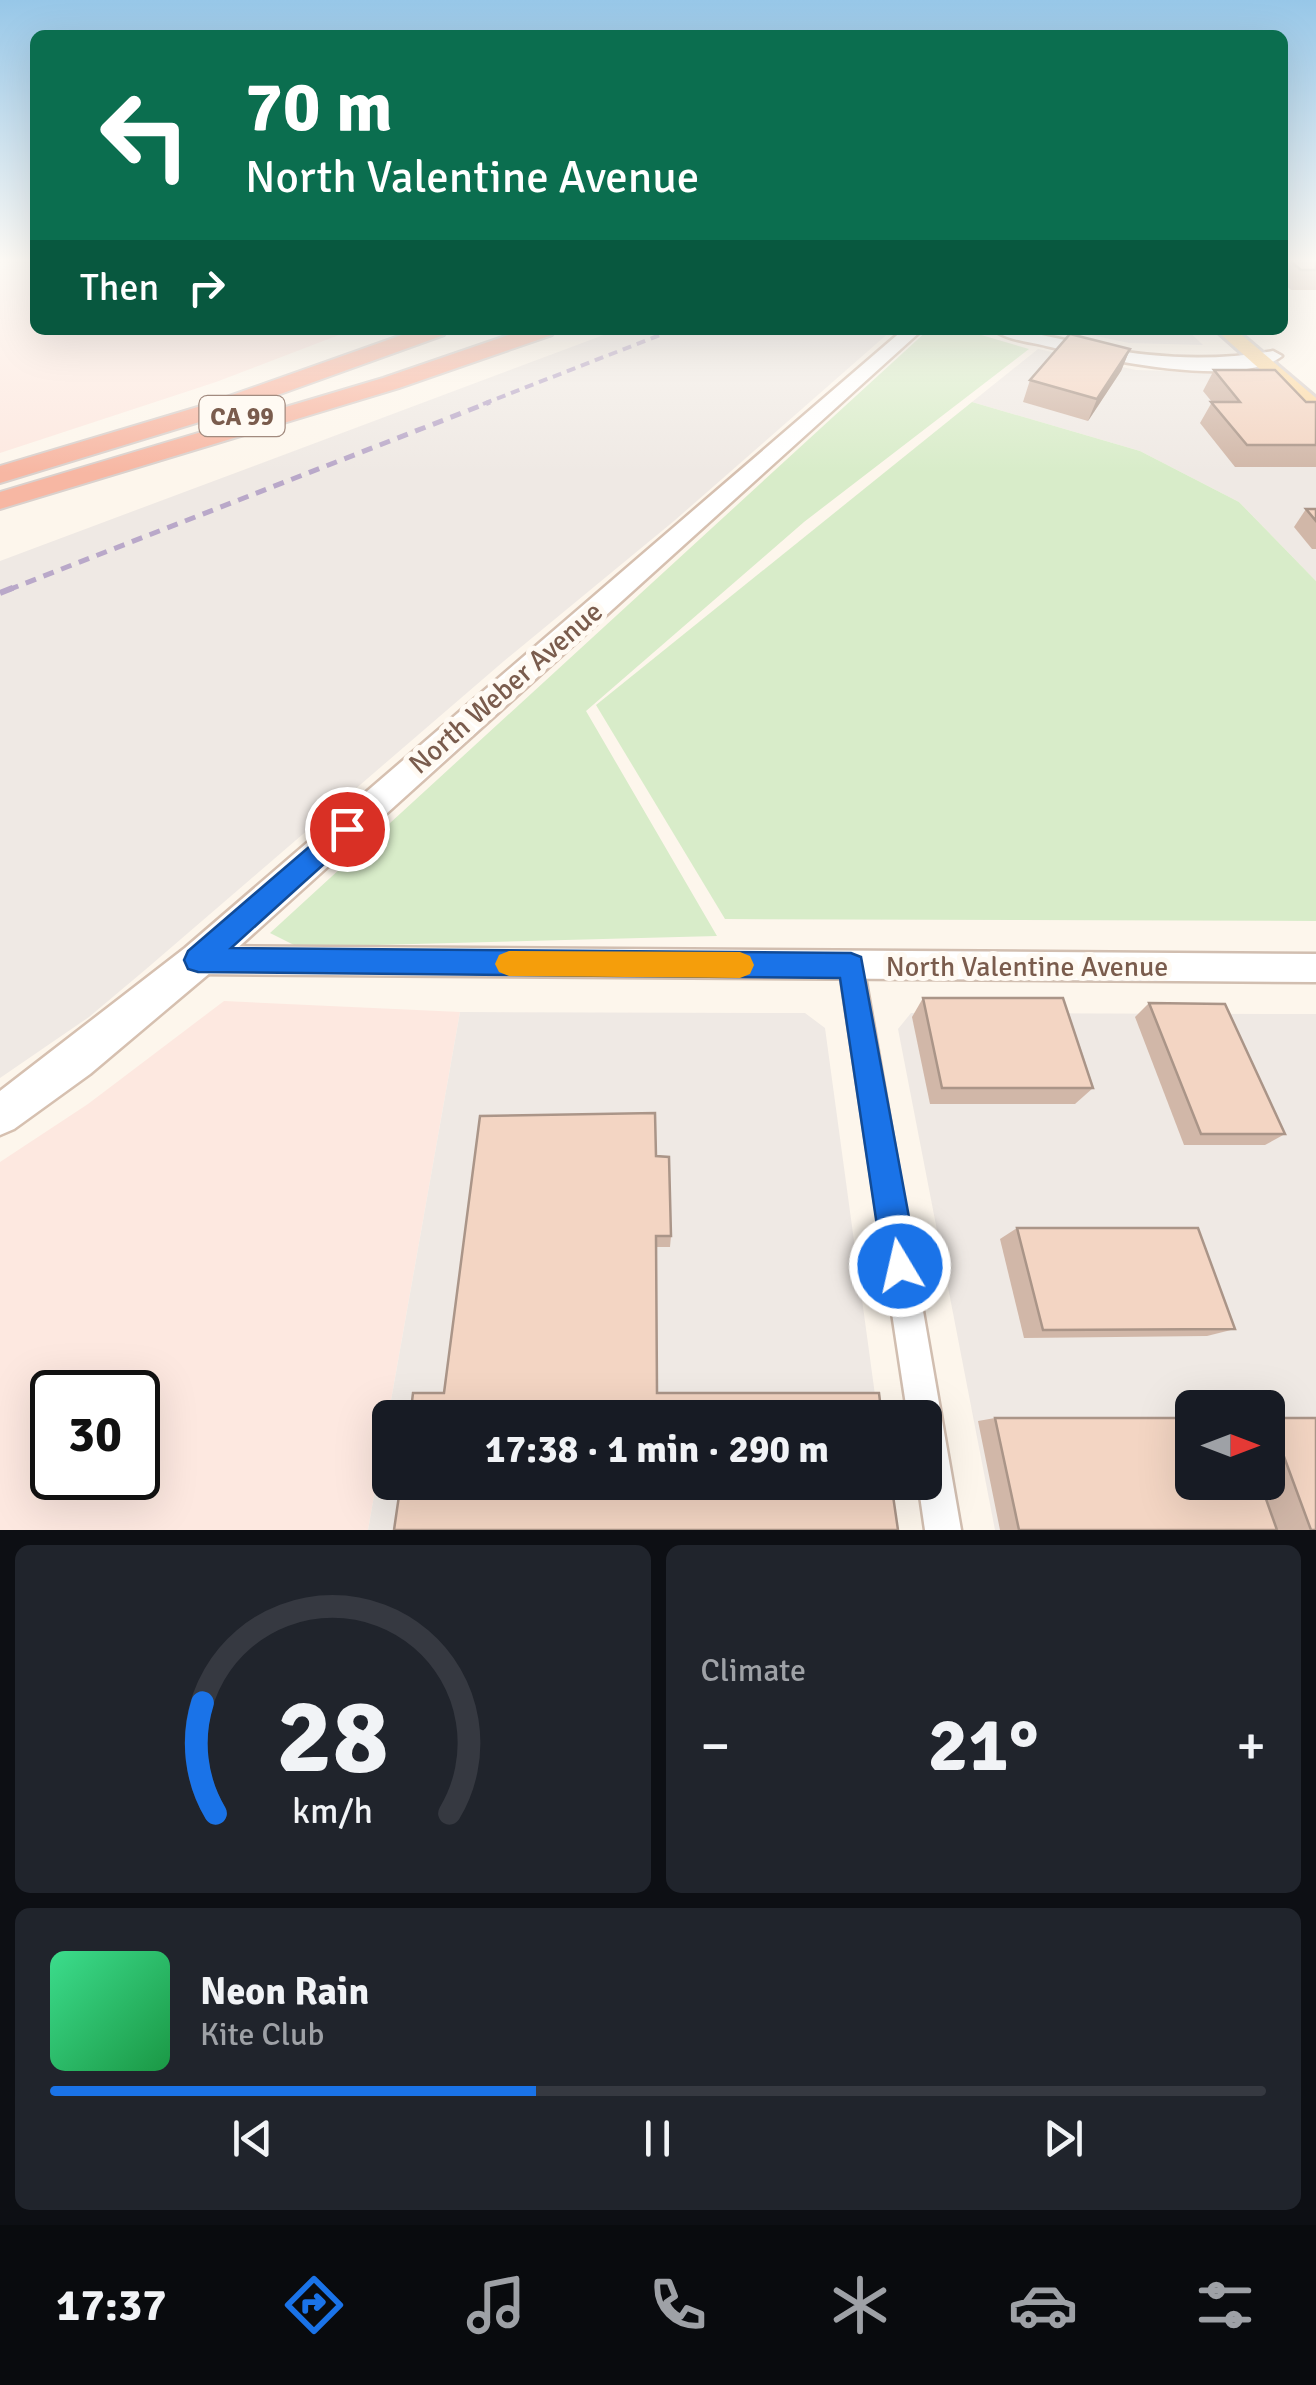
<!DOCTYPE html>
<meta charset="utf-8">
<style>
body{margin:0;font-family:Signika,sans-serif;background:#20242c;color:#f1f3f6;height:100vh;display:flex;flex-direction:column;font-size:38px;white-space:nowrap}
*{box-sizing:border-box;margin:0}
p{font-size:32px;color:#9ea1a6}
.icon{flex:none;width:55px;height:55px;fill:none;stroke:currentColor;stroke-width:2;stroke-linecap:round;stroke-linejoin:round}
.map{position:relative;height:1530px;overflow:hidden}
.details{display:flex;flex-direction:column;gap:15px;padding:15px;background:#0d0f14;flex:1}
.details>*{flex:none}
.banner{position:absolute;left:30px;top:30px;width:1258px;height:305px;border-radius:15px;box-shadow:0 10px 40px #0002;background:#0b6e4f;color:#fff;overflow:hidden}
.needle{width:65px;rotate:90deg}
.buttons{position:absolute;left:1175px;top:1390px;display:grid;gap:20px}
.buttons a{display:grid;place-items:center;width:110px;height:110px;border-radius:15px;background:#171b24;box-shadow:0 10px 40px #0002;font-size:50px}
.speed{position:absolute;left:30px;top:1370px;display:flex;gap:20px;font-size:50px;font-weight:700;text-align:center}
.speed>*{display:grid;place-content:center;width:130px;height:130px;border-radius:50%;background:#171b24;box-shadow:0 10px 40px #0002;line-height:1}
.speed .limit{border:5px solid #111;border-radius:15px;background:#fff;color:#111}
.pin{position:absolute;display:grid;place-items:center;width:85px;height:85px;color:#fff;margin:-42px;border:5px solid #fff;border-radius:50%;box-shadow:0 2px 10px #0007}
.me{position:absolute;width:110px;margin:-55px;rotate:351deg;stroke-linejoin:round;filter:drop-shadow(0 0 8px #0008)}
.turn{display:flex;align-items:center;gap:35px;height:210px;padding:0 50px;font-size:45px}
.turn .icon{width:130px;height:130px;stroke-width:2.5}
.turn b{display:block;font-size:70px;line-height:85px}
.then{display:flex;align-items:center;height:95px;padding:0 50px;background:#0003;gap:20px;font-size:38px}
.big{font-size:75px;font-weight:700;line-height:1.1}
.details .card{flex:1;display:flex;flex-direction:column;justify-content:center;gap:15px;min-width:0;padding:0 35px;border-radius:15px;background:#20242c}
.details .dial{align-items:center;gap:0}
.dial svg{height:260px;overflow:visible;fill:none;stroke:#363941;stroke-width:7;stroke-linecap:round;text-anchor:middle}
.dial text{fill:#f1f3f6;stroke:none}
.song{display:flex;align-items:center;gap:30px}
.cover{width:120px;height:120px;border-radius:15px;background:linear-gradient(135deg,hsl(150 70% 55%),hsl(140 70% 35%))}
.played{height:10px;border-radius:5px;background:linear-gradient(90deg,#1a73e8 40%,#363941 40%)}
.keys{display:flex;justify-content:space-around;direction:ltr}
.heat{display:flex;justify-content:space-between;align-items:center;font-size:55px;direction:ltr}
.details .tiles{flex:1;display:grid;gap:15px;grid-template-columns:1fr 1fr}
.card:last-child{grid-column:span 2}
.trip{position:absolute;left:372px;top:1400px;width:570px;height:100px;border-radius:15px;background:#171b24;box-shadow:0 10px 40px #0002;font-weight:700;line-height:100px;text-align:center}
.tab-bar{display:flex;height:160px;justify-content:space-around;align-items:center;background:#090b0e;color:#9ea1a6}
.tab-bar .icon{width:70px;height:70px}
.tab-bar .current{color:#1a73e8}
.tab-bar b{font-size:45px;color:#f1f3f6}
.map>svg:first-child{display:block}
.commercial{fill:#fde8e0;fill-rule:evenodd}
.industrial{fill:#efe9e4;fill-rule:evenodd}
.green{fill:#d8ecc9}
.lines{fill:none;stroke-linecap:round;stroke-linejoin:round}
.minor-casing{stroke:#d1beb0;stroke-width:5}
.tertiary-casing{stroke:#d1beb0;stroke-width:5}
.secondary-casing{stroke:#d6c0b0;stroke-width:5}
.primary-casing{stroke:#dad1cd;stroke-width:6}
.motorway-casing{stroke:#dad1cd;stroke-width:4}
.minor{fill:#fff;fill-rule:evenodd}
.tertiary{fill:#fff;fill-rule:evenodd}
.secondary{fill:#fff;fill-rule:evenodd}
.primary{fill:#fbd9a5;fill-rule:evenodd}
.motorway{fill:#f7b7a3;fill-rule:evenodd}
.rail-far2{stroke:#b9a8c9;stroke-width:4;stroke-dasharray:9 6;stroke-linecap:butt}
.rail-far1{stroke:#b9a8c9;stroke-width:5;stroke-dasharray:11 8;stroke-linecap:butt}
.rail{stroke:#b9a8c9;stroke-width:6;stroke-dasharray:14 9;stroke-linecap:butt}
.wall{fill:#d1b7a8}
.shaded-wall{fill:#aa9588}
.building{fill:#f3d5c3;stroke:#aa9588;stroke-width:2.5}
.route{fill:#1a73e8;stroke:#114b97;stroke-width:2.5}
.slow{fill:#f59e0b}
.labels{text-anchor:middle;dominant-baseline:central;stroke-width:10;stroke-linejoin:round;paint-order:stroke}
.shield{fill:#fffaf3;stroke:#a28b7f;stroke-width:2.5}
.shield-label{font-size:25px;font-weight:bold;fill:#7a5c4d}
.street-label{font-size:28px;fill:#7a5c4d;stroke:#fffaf3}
</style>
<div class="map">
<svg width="1316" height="1530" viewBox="0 0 1316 1530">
<rect width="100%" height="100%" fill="#fdf6ec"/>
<!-- commercial -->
<g class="commercial">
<polygon points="16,259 35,259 35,330 352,330 216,382 0,453 0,271"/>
<path d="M224,1001L460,1012L368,1530H0V1162L88,1104ZM52,1392H138V1478H52Z"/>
</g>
<!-- industrial -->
<g class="industrial">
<polygon points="617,330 892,330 674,521 504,661 145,970 89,1017 0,1078 0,561"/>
<polygon points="1068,330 1187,330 1203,345 1129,343"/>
<polygon points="1038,349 1136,370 1236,373 1316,426 1316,581 1239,502 1140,451 972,402"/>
<polygon points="460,1012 805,1013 825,1028 878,1417 390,1418 390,1482 887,1483 893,1530 368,1530"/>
<path d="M911,1013L1316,1014V1530H995L898,1029ZM1192,1408H1268V1482H1192Z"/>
</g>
<!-- green -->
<g class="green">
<polygon points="928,330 964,330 1029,349 804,522 586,711 717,936 298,947 270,933"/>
<polygon points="972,402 1140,451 1239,502 1316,581 1316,921 725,919 596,705"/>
</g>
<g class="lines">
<!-- minor casing -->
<g class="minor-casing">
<polygon id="minor" points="851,954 859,957 863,965 961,1530 925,1530 918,1482 925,1482 925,1418 908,1418 839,965 843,957"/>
</g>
<!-- tertiary casing -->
<g class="tertiary-casing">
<polygon id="tertiary" points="198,946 1316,954 1316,982 198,974 187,970 183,960 187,950"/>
</g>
<!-- secondary casing -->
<g class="secondary-casing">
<g id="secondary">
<polygon points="903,330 922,330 211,972 90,1074 14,1129 0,1135 0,1091 185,948"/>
<path d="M994,330C1032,330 1066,341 1102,348C1160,359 1215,361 1273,351L1282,356C1240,390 1096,358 1046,346C1029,342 1007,340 994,330Z"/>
</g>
</g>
<!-- primary casing -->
<g class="primary-casing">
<polygon id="primary" points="1216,330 1236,330 1316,398 1316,415 1309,413"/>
</g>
<!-- motorway casing -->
<g class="motorway-casing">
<g id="motorway">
<polygon points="416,330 447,330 444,335 219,416 0,483 0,466 201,406"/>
<polygon points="523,330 555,330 552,335 399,388 0,509 0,492 383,378"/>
</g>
</g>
<!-- minor -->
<use href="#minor" class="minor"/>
<!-- tertiary -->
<use href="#tertiary" class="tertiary"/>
<!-- secondary -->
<use href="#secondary" class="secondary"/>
<!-- primary -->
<use href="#primary" class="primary"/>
<!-- motorway -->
<use href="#motorway" class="motorway"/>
<!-- rail-far2 -->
<polyline class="rail-far2" points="483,404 673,330"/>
<!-- rail-far1 -->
<polyline class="rail-far1" points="8,590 490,402"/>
<!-- rail -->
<polyline class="rail" points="0,593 15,587"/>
</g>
<!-- wall -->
<g class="wall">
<polygon points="1282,259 1316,259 1316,290 1291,290 1282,282"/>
<polygon points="1130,349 1121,371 1088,421 1023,402 1030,380"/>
<polygon points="1214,370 1306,402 1316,402 1316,467 1235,467 1200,423 1212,402 1203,391"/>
<polygon points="1306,509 1316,509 1316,549 1312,549 1294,527"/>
<polygon points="923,998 1093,1088 1075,1104 930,1104 912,1017"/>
<polygon points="1149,1003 1285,1134 1265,1145 1184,1145 1135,1017"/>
<polygon points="656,1156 671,1236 670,1247 656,1247 444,1393"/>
<polygon points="1017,1228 1235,1329 1207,1336 1024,1338 1000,1239"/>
<polygon points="995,1418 1192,1482 1268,1482 1268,1418 1316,1530 1000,1530 978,1421"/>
</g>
<!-- shaded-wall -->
<polygon class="shaded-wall" points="1130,349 1121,371 1088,421 1097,399"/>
<!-- building -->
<g class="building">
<polygon points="1288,259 1316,259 1316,270 1301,270"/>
<polygon points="1070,334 1130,349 1097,399 1030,380"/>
<polygon points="1214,370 1275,370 1306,402 1316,402 1316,445 1247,445 1211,402 1240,402"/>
<polygon points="1306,509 1316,509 1316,521"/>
<polygon points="923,998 1063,998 1093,1088 942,1088"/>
<polygon points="1149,1003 1225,1004 1285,1134 1201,1134"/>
<polygon points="655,1113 656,1156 669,1157 671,1236 656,1236 657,1393 879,1393 882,1418 410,1418 413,1393 444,1393 480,1116"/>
<polygon points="1017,1228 1198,1228 1235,1329 1043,1330"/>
<polygon points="995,1418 1192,1418 1192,1482 1260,1482 1277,1530 1019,1530"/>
<polygon points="1268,1418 1316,1418 1316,1530 1311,1530 1283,1454 1268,1460"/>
<polygon points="401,1482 891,1482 898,1530 394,1530"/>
</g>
<!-- sky -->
<linearGradient id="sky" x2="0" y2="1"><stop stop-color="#97c7e8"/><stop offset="0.55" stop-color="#fefbf6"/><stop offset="1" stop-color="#fefbf6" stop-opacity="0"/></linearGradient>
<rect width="1316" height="473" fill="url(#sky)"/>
<!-- route -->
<polygon class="route" points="347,819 355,822 359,829 355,836 231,948 851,953 861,957 918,1266 913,1278 900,1283 888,1278 883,1266 840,978 198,972 188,969 184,960 188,951 338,822"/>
<!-- slow -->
<polygon class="slow" points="509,951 740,952 750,956 754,965 750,974 740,978 509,976 499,972 495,964 499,955"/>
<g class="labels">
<!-- shield labels -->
<rect class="shield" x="199.5" y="396" width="85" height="40" rx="8"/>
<g class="shield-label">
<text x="242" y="416">CA 99</text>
</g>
<!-- street labels -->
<g class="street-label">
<text transform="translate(506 688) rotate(-41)">North Weber Avenue</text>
<text x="1027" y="967">North Valentine Avenue</text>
</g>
</g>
</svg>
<div class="buttons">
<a><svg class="needle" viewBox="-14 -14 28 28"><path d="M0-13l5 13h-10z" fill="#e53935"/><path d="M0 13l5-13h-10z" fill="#9ea1a6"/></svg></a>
</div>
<div class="speed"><div class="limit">30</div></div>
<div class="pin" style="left:347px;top:829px;background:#d93025"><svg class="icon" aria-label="arrive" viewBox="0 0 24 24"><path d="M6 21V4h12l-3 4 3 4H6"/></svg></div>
<svg class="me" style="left:900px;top:1266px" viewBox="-20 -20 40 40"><circle r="17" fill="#1a73e8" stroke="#fff" stroke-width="3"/><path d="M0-11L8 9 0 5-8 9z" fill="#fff"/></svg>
<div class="trip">17:38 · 1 min · 290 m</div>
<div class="banner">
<div class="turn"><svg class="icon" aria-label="left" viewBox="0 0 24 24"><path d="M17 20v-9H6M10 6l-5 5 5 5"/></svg><div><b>70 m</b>North Valentine Avenue</div></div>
<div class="then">Then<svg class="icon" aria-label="right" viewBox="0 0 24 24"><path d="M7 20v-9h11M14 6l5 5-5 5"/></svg></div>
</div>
</div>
<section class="details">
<div class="tiles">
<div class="card dial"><svg viewBox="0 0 100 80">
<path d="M14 69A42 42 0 1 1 86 69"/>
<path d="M14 69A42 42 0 0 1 10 35" stroke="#1a73e8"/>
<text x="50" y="56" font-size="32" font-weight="700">28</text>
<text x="50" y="72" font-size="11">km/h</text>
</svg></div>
<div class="card"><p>Climate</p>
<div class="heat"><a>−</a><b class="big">21°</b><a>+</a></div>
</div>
<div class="card">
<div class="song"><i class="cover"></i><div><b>Neon Rain</b><p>Kite Club</p></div></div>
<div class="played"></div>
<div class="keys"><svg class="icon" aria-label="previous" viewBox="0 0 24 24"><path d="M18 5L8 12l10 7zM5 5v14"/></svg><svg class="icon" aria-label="pause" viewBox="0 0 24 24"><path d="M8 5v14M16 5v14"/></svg><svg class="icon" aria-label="next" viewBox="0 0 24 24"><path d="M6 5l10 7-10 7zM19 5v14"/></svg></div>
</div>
</div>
</section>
<nav class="tab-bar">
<b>17:37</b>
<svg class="icon current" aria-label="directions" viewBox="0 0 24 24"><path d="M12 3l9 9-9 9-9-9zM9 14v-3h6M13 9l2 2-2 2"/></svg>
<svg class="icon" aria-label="music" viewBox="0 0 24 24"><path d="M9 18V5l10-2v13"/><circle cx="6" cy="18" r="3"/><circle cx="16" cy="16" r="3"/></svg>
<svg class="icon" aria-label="phone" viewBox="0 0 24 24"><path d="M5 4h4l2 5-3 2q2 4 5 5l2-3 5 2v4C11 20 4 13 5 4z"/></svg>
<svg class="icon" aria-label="climate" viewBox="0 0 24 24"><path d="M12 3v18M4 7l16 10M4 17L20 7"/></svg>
<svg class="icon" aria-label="car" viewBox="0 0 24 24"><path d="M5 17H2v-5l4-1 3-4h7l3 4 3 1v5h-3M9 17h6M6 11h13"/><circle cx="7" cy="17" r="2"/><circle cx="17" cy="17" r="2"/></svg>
<svg class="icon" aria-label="filters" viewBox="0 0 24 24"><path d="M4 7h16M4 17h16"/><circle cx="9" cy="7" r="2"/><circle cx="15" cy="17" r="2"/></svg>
</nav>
